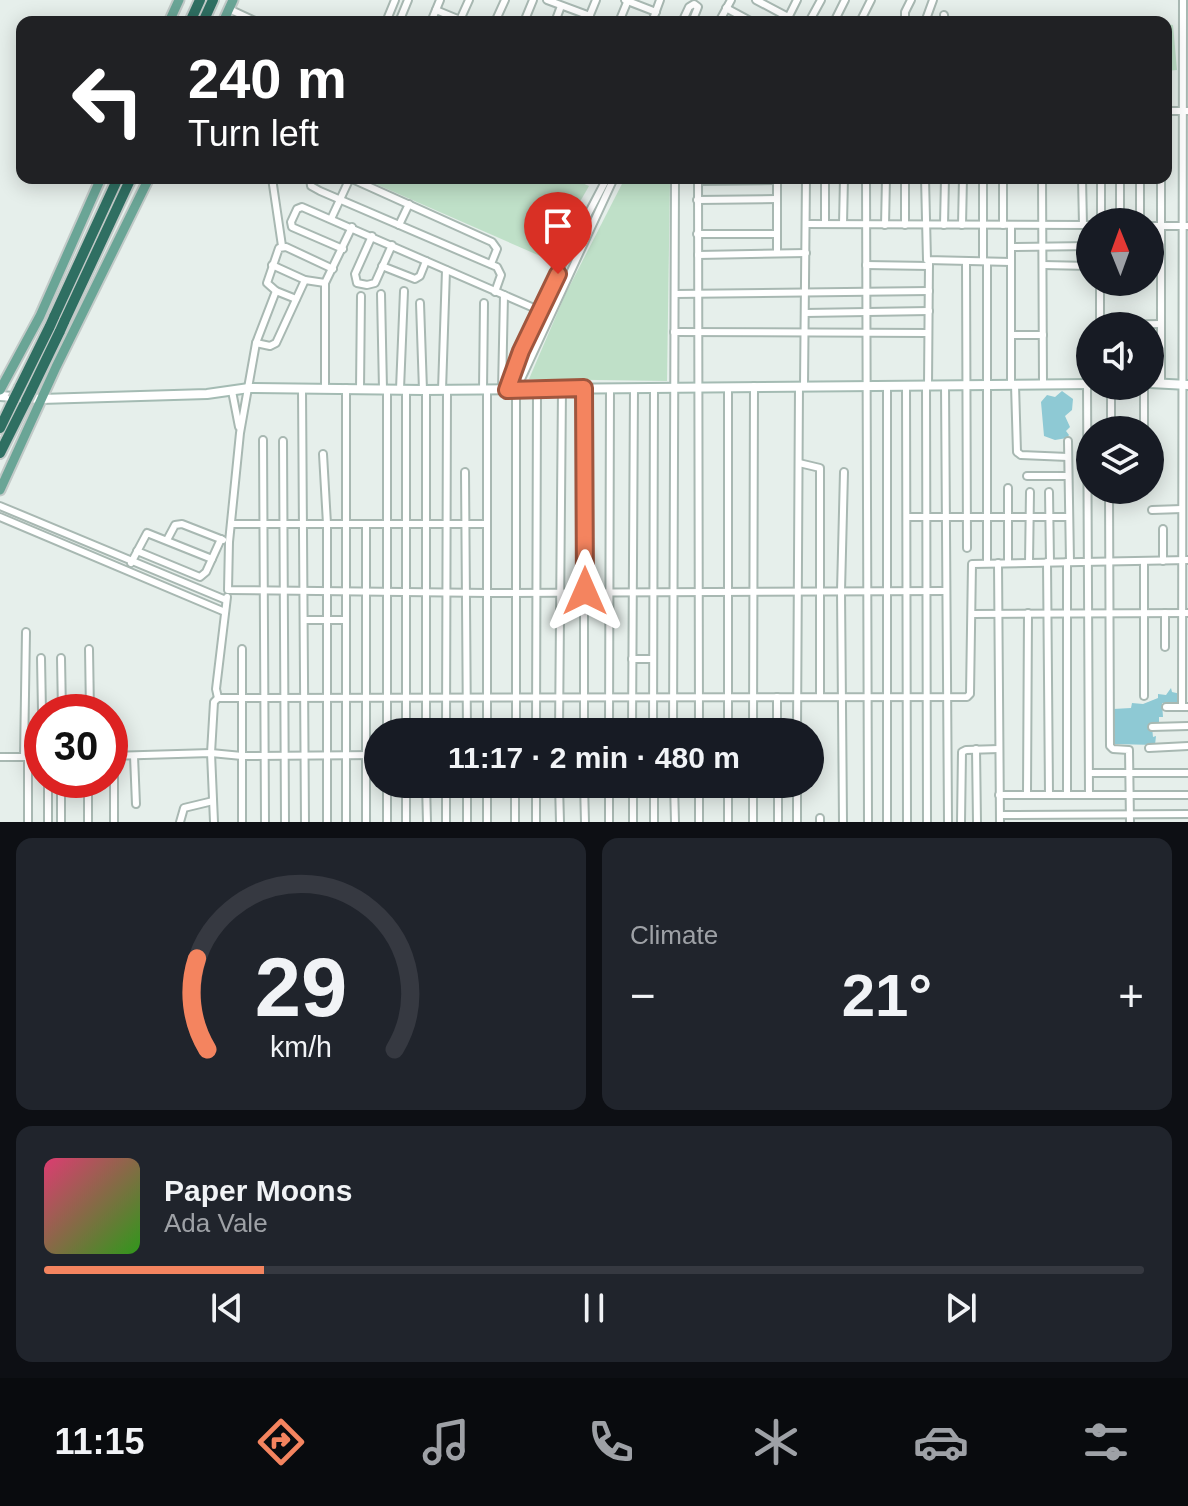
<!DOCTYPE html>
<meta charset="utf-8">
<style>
body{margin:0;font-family:Arial,sans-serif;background:#20242c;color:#f1f3f6;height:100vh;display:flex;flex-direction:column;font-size:30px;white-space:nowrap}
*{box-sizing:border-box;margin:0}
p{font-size:26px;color:#9ea1a6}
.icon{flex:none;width:44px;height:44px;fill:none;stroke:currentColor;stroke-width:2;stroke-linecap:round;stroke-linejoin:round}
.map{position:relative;height:822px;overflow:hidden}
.drawer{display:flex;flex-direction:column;gap:16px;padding:16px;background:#0d0f14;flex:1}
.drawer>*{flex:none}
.top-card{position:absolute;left:16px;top:16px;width:1156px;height:168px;border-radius:16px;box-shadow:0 4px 20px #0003;background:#202124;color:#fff;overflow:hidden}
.needle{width:52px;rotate:359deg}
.fabs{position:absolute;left:1076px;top:208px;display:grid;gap:16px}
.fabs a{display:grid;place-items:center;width:88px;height:88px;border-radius:50%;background:#171b24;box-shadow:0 4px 20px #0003;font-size:40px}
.speed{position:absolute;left:24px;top:694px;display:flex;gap:16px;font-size:40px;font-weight:700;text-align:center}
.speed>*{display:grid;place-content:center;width:104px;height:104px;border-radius:50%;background:#171b24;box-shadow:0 4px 20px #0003;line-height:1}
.speed .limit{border:12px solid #d22;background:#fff;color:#111}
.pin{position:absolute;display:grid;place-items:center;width:68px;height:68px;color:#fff;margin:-82px -34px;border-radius:50% 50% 50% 0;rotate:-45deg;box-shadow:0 0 8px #0007}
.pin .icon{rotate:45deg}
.me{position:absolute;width:88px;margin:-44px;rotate:0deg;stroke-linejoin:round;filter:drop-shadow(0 0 6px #0008)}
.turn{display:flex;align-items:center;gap:28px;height:168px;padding:0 40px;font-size:36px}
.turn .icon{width:104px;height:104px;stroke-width:2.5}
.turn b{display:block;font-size:56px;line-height:68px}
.big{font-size:60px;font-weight:700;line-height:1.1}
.drawer .tile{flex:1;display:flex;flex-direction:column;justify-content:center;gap:12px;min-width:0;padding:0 28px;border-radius:16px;background:#20242c}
.drawer .dial{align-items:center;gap:0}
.dial svg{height:208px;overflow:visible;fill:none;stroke:#363941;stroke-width:7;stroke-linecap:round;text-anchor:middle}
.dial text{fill:#f1f3f6;stroke:none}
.song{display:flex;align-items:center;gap:24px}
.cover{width:96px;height:96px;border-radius:12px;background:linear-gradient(135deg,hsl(340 70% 55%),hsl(110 70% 35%))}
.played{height:8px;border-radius:4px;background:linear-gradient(90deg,#f4845f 20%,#363941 20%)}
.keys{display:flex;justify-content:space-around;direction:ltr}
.heat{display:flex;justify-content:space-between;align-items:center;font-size:44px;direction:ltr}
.drawer .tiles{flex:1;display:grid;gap:16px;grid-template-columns:1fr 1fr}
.tile:last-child{grid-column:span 2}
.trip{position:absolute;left:364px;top:718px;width:460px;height:80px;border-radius:40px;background:#171b24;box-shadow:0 4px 20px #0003;font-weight:700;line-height:80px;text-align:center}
.dock{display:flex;height:128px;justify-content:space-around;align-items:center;background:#090b0e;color:#9ea1a6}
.dock .icon{width:56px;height:56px}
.dock .active{color:#f4845f}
.dock b{font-size:36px;color:#f1f3f6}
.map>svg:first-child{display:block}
.green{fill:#bfe0c8}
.water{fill:#8ec9d4}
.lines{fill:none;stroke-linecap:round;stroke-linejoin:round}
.street-casing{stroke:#a8b8b2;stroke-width:10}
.secondary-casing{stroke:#a4bbb3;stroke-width:12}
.primary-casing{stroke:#c2cac8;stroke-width:13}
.highway-casing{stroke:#c2cac8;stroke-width:14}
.street{stroke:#fff;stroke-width:6}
.secondary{stroke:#fff;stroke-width:8}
.primary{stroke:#6aa596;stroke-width:9}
.highway{stroke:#2f6f62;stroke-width:10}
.highway-bridge-casing{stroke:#c2cac8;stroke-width:14;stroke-linecap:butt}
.highway-bridge{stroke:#2f6f62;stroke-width:10}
.route-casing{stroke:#9f563e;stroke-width:20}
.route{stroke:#f4845f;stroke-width:14}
</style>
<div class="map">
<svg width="1188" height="822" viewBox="0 0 1188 822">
<rect width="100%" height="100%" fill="#e6efeb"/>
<!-- green -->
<g class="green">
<polygon points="1166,24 1173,25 1177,70 1166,71"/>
<polygon points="362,178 571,178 589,186 547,259"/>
<polygon points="625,178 670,178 667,381 529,379 565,295"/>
</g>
<!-- water -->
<g class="water">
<polygon points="1062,391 1073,399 1072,410 1065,416 1070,427 1066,431 1069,435 1067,438 1055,440 1044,436 1041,402 1047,395 1055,397"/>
<polygon points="1171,688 1172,692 1181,694 1180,704 1162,703 1163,717 1159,717 1159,725 1152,727 1153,737 1156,736 1155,745 1114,744 1113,709 1131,708 1132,703 1143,704 1158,698 1158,694 1166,695"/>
</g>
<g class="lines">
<!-- street casing -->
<g class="street-casing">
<g id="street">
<polyline points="547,0 590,16"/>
<polyline points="625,0 656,12"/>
<polyline points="756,0 788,17"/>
<polyline points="726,8 752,22"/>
<polyline points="229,9 257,22"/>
<polyline points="436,10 465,22"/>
<polyline points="944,15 945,22"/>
<polyline points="460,20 469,0"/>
<polyline points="386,22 395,0"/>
<polyline points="399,22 408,0"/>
<polyline points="431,22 440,0"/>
<polyline points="495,22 505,0"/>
<polyline points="524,22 533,0"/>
<polyline points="555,22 561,6"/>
<polyline points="587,22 596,0"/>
<polyline points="619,22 628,0"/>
<polyline points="652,22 660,0"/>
<polyline points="682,22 689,7 694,4 698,7 692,22"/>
<polyline points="719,22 731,0"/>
<polyline points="786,22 797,0"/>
<polyline points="809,22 821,0"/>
<polyline points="834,22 845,0"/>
<polyline points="860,22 871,0"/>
<polyline points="905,22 905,12 911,0"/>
<polyline points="925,22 933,0"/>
<polyline points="1166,111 1188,111"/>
<polyline points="272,178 282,246"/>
<polyline points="310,178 311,186 320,191 497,267 501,275 495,292"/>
<polyline points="350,178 492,242 497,249 491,264"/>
<polyline points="698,178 699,732"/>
<polyline points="825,178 825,224"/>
<polyline points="866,178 868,822"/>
<polyline points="905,178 905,225"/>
<polyline points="925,178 927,260 1011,262"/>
<polyline points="983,178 983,261"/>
<polyline points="1042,178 1043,384"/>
<polyline points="1082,178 1083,225"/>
<polyline points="698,181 777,180"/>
<polyline points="697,200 777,199"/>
<polyline points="331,219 350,178"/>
<polyline points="1101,222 1101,178"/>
<polyline points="1120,222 1120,178"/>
<polyline points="1140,222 1140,178"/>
<polyline points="806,224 1090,225"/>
<polyline points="843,224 844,178"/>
<polyline points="399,225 409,204"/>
<polyline points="885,225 886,178"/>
<polyline points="944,225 945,178"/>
<polyline points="962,225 963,178"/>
<polyline points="1003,225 1003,178"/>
<polyline points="1150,226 1188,226"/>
<polyline points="697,234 777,234"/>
<polyline points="372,236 355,274 357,283 367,285 375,283 392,245"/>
<polyline points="1011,247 1090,246"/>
<polyline points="343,249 292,227 291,222 297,209 302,207 550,315"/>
<polyline points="777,253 777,178"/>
<polyline points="698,255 806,253"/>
<polyline points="966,262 967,548"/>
<polyline points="987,262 987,563"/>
<polyline points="272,265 305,280 325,283 352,227"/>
<polyline points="866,265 929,266"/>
<polyline points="1043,265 1090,266"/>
<polyline points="382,266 415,279 420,276 426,261"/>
<polyline points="305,280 276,343 270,346 256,343 240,433 229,542 228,590 488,593 946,591"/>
<polyline points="325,283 325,389"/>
<polyline points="381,294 383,389"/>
<polyline points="675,294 929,291"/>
<polyline points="296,299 276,291 267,283 279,248 286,247 333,269"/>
<polyline points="420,303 423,390"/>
<polyline points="805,313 929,311"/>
<polyline points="1100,325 1161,324"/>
<polyline points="1100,326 1100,282"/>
<polyline points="674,332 928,333"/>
<polyline points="1011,335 1043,335"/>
<polyline points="256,343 276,291"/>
<polyline points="1161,383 1161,178"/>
<polyline points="1087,384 1089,795"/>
<polyline points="928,385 929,262"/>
<polyline points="945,385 948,822"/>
<polyline points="1011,385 1011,225"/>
<polyline points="1015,385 1017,452 1021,455 1068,457"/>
<polyline points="804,386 806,178"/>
<polyline points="887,386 887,822"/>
<polyline points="906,386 907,822"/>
<polyline points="926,386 927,822"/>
<polyline points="1144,386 1144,430"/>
<polyline points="728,387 728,732"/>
<polyline points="346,388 346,822"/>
<polyline points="302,389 305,822"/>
<polyline points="360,389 361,296"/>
<polyline points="400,389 404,291"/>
<polyline points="442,390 446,270"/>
<polyline points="483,390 484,303"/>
<polyline points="487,390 487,732"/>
<polyline points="502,390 504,295"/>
<path d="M507,390C533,316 571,247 607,178"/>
<polyline points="232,391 239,427"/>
<polyline points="1111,430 1111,386"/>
<polyline points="263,440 265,822"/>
<polyline points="283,441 285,822"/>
<polyline points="1068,441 1070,562"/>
<polyline points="323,454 327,524 327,822"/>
<polyline points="799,463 820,468 820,696"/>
<polyline points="465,472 467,732"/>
<polyline points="1027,476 1068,476"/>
<polyline points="1109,490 1110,746 1113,749 1129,750 1130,822"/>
<polyline points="1144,490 1144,491"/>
<polyline points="1049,492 1050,562"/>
<polyline points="0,506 226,600"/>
<polyline points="1152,510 1182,509"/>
<polyline points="0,517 225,612"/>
<polyline points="907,517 1069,517"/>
<polyline points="231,524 486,524"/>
<polyline points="366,524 366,822"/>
<polyline points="1163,529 1163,561"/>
<polyline points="167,540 175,525 182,524 223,540"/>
<polyline points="137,551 200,577 206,572 221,539"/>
<polyline points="1047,562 1049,794"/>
<polyline points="1144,562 1144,696"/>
<polyline points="131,563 147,533 212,559"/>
<polyline points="998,563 1000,822"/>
<polyline points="1008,563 1008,488"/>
<polyline points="1029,563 1030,492"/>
<polyline points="1165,613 1165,647"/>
<polyline points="972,614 1188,613"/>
<polyline points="304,620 346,620"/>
<polyline points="89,649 90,712"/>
<polyline points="242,649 242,822"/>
<polyline points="41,658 42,712"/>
<polyline points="61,658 62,712"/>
<polyline points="632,659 653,659"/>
<polyline points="777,697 777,732"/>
<polyline points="218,698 216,689 227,597"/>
<polyline points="1166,707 1188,707"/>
<polyline points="1182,707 1183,0"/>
<polyline points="1152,727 1188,726"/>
<polyline points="387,732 387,389"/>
<polyline points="406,732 406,389"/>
<polyline points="426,732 426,390"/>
<polyline points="446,732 447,390"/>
<polyline points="516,732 516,390 614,178"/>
<polyline points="536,732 537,389"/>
<polyline points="559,732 562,388"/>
<polyline points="584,732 584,388"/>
<polyline points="609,732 610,388"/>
<polyline points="632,732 634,388"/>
<polyline points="653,732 654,388"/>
<polyline points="673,732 675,178"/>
<polyline points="753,732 754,386"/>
<polyline points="797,732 799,386"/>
<polyline points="1149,748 1188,746"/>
<polyline points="976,749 977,822"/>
<polyline points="110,756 211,753 242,756 378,755"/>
<polyline points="114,756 114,822"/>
<polyline points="134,756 136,804"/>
<polyline points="0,757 42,757"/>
<polyline points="24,757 26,632"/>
<polyline points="28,757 28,822"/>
<polyline points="1089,773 1188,773"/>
<polyline points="48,780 48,822"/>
<polyline points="61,780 61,822"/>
<polyline points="88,780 88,822"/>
<polyline points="387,784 387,822"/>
<polyline points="406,784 406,822"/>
<polyline points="426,784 427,822"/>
<polyline points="446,784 446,822"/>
<polyline points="467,784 467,822"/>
<polyline points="536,784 536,822"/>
<polyline points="559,784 560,822"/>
<polyline points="584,784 585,822"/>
<polyline points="609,784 609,822"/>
<polyline points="633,784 633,822"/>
<polyline points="654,784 654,822"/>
<polyline points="674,784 675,822"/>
<polyline points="699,784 699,822"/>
<polyline points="728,784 728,822"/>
<polyline points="753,784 753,822"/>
<polyline points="778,784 778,822"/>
<polyline points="797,784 797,822"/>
<polyline points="1027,794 1028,613"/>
<polyline points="999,795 1188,795"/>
<polyline points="1067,795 1067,562"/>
<polyline points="1000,815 1188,814"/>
<polyline points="180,822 184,808 213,801"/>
<polyline points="214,822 211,753 214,702 218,698 967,697 970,694 972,564 1188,560"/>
<polyline points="487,822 487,784"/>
<polyline points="515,822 515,784"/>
<polyline points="820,822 820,818"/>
<polyline points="843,822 841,591 844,472"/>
<polyline points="961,822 962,752 966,750 999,749"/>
</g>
</g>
<!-- secondary casing -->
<g class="secondary-casing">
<g id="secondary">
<polyline points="1150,383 1188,385"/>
<polyline points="0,396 41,399 207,394 249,388 423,390 1090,384"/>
</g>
</g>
<!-- primary casing -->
<g class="primary-casing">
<g id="primary">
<polyline points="169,22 179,0"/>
<polyline points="223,22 233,0"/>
<polyline points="0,390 40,316 101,178"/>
<polyline points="0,490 56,367 149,178"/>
</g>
</g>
<!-- highway casing -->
<g class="highway-casing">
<g id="highway">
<polyline points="190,22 200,0"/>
<polyline points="203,22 213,0"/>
<polyline points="54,317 118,178"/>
<polyline points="64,322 131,178"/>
<polyline points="20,387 50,326"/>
<polyline points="31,391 60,331"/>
<polyline points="0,428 14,399"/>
<polyline points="0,453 26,401"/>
</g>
</g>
<!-- street -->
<use href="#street" class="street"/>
<!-- secondary -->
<use href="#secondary" class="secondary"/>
<!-- primary -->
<use href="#primary" class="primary"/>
<!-- highway -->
<use href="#highway" class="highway"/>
<!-- highway-bridge casing -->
<g class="highway-bridge-casing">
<g id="highway-bridge">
<polyline points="50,326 54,317"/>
<polyline points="60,331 64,322"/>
<polyline points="14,399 20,387"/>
<polyline points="26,401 31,391"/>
</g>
</g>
<!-- highway-bridge -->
<use href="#highway-bridge" class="highway-bridge"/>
</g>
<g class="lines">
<!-- route casing -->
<g class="route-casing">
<polyline id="route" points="558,274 521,351 507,390 584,388 585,591"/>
</g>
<!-- route -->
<use href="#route" class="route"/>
</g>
</svg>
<div class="fabs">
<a><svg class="needle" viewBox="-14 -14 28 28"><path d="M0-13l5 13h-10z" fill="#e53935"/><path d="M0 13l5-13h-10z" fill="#9ea1a6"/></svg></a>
<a><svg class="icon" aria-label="sound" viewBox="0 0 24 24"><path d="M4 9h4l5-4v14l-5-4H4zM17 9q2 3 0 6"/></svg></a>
<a><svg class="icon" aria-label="layers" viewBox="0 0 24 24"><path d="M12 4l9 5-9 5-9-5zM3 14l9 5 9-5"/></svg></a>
</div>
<div class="speed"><div class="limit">30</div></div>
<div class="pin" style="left:558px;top:274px;background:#d93025"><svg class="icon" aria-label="arrive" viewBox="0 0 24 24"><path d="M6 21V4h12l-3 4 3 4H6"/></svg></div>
<svg class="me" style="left:585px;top:591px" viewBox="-20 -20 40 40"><path d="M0-17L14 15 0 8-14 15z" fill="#f4845f" stroke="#fff" stroke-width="4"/></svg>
<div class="trip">11:17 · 2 min · 480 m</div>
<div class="top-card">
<div class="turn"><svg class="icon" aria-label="left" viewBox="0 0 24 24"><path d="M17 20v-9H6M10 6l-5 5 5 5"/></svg><div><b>240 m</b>Turn left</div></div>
</div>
</div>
<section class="drawer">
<div class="tiles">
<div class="tile dial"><svg viewBox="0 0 100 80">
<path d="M14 69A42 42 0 1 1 86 69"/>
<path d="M14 69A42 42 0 0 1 10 34" stroke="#f4845f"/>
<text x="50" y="56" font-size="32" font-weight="700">29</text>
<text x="50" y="72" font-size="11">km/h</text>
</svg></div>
<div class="tile"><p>Climate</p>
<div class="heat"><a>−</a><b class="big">21°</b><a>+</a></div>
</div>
<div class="tile">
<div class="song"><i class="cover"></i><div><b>Paper Moons</b><p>Ada Vale</p></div></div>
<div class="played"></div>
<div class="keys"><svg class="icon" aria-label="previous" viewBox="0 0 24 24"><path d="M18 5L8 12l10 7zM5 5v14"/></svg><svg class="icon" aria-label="pause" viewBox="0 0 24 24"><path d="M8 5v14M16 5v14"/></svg><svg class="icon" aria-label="next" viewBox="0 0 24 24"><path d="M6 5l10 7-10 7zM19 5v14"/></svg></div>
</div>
</div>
</section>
<nav class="dock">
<b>11:15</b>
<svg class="icon active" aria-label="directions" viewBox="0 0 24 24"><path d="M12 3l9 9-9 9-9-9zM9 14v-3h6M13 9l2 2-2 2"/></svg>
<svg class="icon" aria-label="music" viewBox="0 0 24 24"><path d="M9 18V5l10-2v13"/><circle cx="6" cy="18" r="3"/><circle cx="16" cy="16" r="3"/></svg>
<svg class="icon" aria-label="phone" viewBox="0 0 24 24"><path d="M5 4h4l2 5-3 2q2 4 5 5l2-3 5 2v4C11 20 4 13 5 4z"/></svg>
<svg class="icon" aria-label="climate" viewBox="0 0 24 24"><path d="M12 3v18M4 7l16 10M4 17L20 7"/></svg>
<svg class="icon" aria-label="car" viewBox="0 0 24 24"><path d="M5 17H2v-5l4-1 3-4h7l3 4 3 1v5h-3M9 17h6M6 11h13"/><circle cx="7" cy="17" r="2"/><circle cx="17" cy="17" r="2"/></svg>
<svg class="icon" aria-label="filters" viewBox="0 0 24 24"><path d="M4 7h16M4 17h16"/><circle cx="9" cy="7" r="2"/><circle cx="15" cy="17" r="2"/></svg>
</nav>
